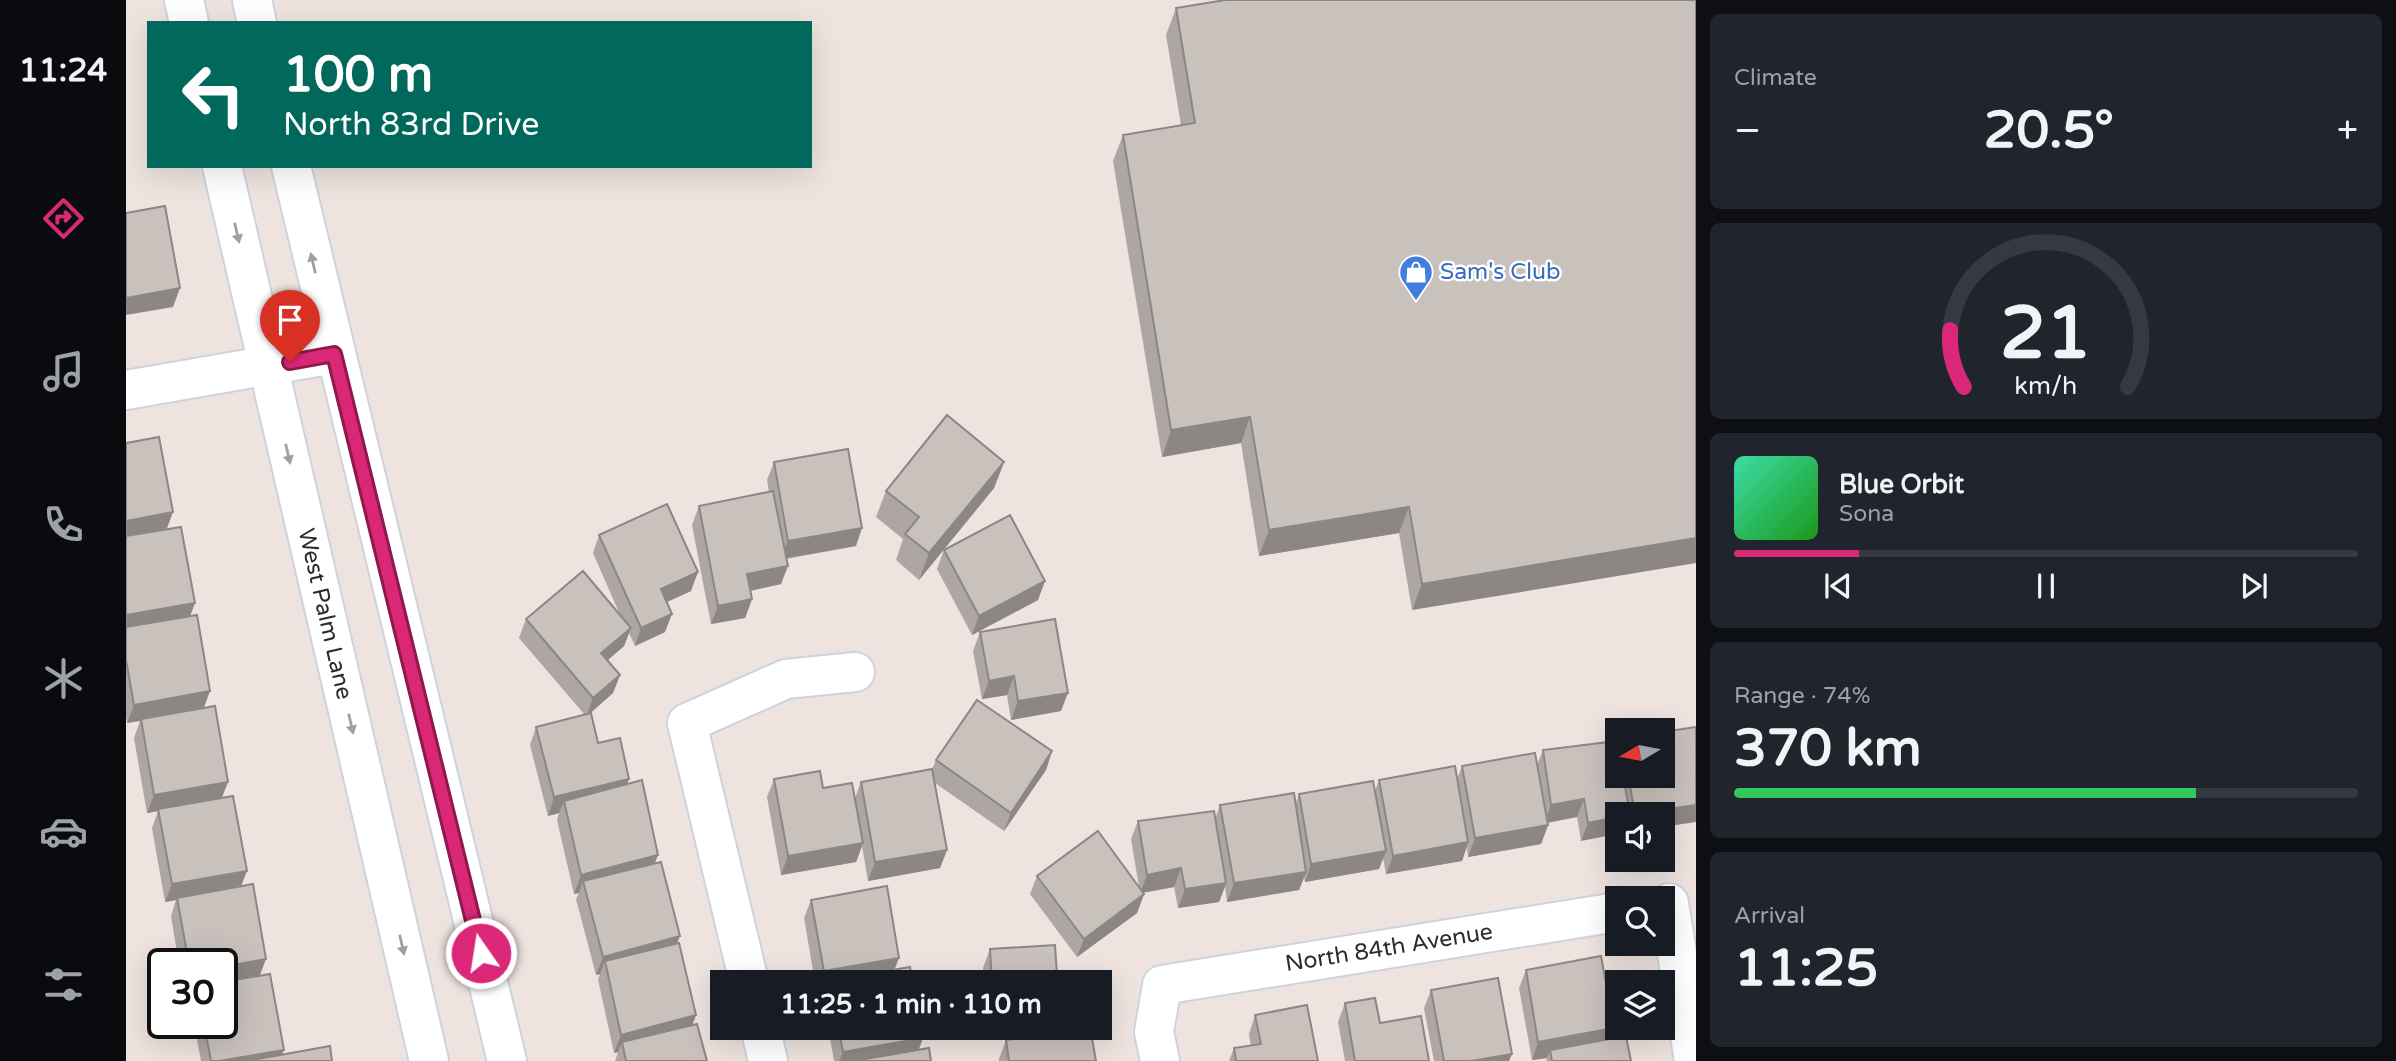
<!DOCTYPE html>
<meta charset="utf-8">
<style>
body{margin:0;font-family:"Varela Round",sans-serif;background:#20242c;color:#f1f3f6;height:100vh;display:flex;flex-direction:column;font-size:26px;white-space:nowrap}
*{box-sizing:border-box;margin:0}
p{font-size:23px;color:#9ea1a6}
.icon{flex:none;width:38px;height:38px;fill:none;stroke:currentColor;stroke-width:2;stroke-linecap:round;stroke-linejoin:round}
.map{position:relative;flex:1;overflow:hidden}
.panel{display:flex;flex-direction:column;gap:14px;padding:14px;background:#0d0f14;width:700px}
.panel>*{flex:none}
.hud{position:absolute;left:21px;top:21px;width:665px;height:147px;border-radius:0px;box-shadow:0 7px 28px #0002;background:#00695c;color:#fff;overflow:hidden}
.needle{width:46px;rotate:260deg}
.tools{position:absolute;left:1479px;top:718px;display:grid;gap:14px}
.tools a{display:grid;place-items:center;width:70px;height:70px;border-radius:0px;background:#171b24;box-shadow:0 7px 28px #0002;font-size:35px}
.speed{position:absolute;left:21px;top:948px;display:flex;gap:14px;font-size:35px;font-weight:700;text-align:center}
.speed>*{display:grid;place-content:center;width:91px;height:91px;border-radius:50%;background:#171b24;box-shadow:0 7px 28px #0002;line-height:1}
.speed .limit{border:4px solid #111;border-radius:10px;background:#fff;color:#111}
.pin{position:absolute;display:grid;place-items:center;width:60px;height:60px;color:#fff;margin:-72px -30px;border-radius:50% 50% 50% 0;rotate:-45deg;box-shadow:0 0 7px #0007}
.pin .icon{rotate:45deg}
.me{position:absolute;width:77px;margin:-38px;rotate:347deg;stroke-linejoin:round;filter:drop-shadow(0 0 5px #0008)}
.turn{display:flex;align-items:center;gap:24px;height:147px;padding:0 21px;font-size:32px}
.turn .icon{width:91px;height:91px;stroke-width:2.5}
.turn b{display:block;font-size:49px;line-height:60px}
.big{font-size:52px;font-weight:700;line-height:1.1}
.panel .tile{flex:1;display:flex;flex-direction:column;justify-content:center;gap:10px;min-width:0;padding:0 24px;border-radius:10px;background:#20242c}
.panel .dial{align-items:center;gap:0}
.dial svg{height:182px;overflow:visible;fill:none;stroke:#363941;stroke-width:7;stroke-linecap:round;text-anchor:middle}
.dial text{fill:#f1f3f6;stroke:none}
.song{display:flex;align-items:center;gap:21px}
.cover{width:84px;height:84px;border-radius:10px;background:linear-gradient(135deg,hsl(160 70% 55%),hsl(120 70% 35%))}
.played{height:7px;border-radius:4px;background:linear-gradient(90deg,#db2777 20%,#363941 20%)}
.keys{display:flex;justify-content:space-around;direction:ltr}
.heat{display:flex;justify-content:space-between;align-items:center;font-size:38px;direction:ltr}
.charge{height:10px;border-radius:5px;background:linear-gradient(90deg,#34c759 74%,#363941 0)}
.trip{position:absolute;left:584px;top:970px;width:402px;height:70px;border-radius:0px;background:#171b24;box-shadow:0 7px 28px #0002;font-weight:700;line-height:70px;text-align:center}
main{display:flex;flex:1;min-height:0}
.dock{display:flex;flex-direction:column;width:126px;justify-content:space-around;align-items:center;background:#090b0e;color:#9ea1a6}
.dock .icon{width:49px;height:49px}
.dock .selected{color:#db2777}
.dock b{font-size:32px;color:#f1f3f6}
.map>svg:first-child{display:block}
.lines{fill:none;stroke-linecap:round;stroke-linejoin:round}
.minor-casing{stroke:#ccd4de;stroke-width:42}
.minor{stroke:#fff;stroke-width:38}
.wall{fill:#ada6a2}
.shaded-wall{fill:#8d8784}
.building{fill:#c9c1bc;stroke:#8d8784;stroke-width:2}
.oneway{fill:#a0a0a0}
.route-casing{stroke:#8e194d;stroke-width:18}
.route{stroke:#db2777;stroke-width:12}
.labels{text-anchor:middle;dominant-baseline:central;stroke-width:5;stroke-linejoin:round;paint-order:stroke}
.shop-label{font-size:23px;fill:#366cbe;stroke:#fff;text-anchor:start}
.street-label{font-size:23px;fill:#2c2c2c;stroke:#fff}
</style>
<main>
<nav class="dock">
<b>11:24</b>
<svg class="icon selected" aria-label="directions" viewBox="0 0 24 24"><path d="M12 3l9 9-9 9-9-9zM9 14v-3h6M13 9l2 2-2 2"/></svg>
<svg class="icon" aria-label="music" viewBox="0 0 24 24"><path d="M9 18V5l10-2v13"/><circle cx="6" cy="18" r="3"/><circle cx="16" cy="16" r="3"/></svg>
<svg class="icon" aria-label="phone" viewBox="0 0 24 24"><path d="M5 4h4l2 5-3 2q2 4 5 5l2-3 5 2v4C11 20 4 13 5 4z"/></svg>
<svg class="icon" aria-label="climate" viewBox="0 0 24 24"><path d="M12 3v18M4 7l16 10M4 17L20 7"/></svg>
<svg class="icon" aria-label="car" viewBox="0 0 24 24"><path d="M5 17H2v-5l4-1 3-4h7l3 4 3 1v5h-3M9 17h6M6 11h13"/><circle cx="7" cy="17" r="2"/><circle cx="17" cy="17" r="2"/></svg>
<svg class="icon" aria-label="filters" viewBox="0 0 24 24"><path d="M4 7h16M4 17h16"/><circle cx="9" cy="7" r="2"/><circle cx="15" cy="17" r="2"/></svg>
</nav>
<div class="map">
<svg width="1570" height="1061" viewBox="0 0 1570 1061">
<rect width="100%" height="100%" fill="#eee3de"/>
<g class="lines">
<!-- minor casing -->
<g class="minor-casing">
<g id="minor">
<polyline points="58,0 63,23"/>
<polyline points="126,0 131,23"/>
<polyline points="96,166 303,1061"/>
<polyline points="165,166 381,1061"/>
<polyline points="0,390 208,354"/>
<polyline points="1543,903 1568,1061"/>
<polyline points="623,982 561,723 660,679 729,672"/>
<polyline points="634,1027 642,1061"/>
<polyline points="1034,1061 1028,1032 1036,985 1491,912"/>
</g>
</g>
<!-- minor -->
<use href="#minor" class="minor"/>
</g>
<!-- wall -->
<g class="wall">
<polygon points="1570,0 1286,610 1273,533 1133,556 1115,443 1036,457 987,161 997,135 1055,125 1040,35 1050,8"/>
<polygon points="0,443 41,529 64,616 78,708 96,798 134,975 158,1050 156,1055 206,1061 75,1061 68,1024 96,1024 96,964 53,964 45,916 50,900 39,902 26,828 32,811 21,813 8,738 14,721 1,723 0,716"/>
<polygon points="648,462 730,546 660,559 655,584 624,591 626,599 619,618 585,624 566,525 573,506 643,492 641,480"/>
<polygon points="878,462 868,488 793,580 770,560 777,539 750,517 760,491"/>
<polygon points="473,535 565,591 540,602 539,632 509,646 503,633 498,646 482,660 494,675 487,693 464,713 472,743 501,784 529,863 570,1015 566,1026 581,1061 489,1061 492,1052 488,1053 472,979 474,974 470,975 450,899 453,893 448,894 431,820 433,813 422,816 404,745 410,727 459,715 393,638 400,619 495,617 467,553"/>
<polygon points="818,550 912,600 846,635 811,569"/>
<polygon points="854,632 935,711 885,720 881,695 856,699 847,651"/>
<polygon points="1417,750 1491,775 1536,775 1536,814 1491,814 1455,841 1451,817 1422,823 1422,825 1415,844 1342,857 1341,847 1336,861 1260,874 1257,858 1253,869 1179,882 1178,878 1173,890 1101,902 1099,887 1093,902 1052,908 1048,887 1017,893 1018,894 1011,913 951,957 904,894 911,876 1013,887 1005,839 1012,821 1089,819 1094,805 1170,803 1173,794 1249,791 1253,780 1331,780 1336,766 1411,765"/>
<polygon points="926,751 920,770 878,831 809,783 821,850 814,868 742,881 736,846 730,862 655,875 641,797 648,779 697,788 729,798 735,782 806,769 810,760"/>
<polygon points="685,900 769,969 787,982 689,982 678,918"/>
<polygon points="864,949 931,975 952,982 858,982 857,968"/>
<polygon points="1400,970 1488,1028 1484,1039 1505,1061 1420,1061 1421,1058 1406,1060 1393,988"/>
<polygon points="1305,990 1386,1054 1383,1061 1308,1061 1298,1008"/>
<polygon points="1219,1003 1254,1023 1303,1061 1219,1061 1212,1022"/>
<polygon points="1129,1015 1192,1061 1103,1061 1108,1048 1125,1046 1123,1034"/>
<polygon points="702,1027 795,1027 793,1050 805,1061 708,1061"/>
<polygon points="861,1027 949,1027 949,1028 970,1061 873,1061 873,1059 880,1040 906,1036 862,1039"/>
</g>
<!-- shaded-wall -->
<g class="shaded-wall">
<polygon points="54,288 47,307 0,315 0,298"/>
<polygon points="1124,417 1115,443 1036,457 1045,430"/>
<polygon points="878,462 868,488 793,580 803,553"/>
<polygon points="1283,507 1273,533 1133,556 1143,530"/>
<polygon points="47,512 40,531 0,538 0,521"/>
<polygon points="736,528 730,546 655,559 662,541"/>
<polygon points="1570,538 1570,563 1286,610 1296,584"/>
<polygon points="662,566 655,584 614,593 621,574"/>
<polygon points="572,572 565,591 528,608 535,589"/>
<polygon points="919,581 912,600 846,635 853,616"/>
<polygon points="626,599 619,618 585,624 592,606"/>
<polygon points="69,603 62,622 0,633 0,615"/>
<polygon points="546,614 539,632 509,646 515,628"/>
<polygon points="505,628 498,646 469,671 475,653"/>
<polygon points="494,675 487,693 460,717 467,698"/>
<polygon points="888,676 881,695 856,699 863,681"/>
<polygon points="84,691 77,710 1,723 8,705"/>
<polygon points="942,693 935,711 885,720 892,701"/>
<polygon points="926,751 920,770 878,831 885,813"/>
<polygon points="503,779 496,798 438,801 433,813 422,816 428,797"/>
<polygon points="102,782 95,800 32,809 32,811 21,813 28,795"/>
<polygon points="1458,799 1451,817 1418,823 1425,805"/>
<polygon points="1570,805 1570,822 1536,827 1536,814 1511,814"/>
<polygon points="1491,817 1491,834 1455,841 1462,823"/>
<polygon points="1422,825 1415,844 1342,857 1349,838"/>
<polygon points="1342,842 1336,861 1260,874 1267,856"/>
<polygon points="737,843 730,862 655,875 662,856"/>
<polygon points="821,850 814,868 742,881 749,862"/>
<polygon points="1260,851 1253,869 1179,882 1185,864"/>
<polygon points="532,855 525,873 457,881 453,893 448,894 455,875"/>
<polygon points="1055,868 1048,887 1014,893 1021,875"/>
<polygon points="121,871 114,889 51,898 50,900 39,902 46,884"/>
<polygon points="1180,872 1173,890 1101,902 1108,883"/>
<polygon points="1100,883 1093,902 1052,908 1059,889"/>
<polygon points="1018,894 1011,913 951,957 958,939"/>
<polygon points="554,936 547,954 479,961 474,974 470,975 477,957"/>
<polygon points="773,958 766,976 694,982 698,971"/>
<polygon points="140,959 133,978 96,984 96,967"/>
<polygon points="570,1015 563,1034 496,1042 492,1052 488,1053 495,1035"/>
<polygon points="866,1027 949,1027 947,1033 862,1039"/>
<polygon points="1488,1028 1481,1047 1424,1050 1421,1058 1406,1060 1412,1042"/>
<polygon points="797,1038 790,1057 766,1061 713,1061 717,1052"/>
<polygon points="158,1050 153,1061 93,1061"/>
<polygon points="1386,1054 1383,1061 1345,1061"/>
</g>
<!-- building -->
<g class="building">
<polygon points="1099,0 1570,0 1570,538 1296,584 1283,507 1143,530 1124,417 1045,430 997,135 1069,123 1050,8"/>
<polygon points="39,206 54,288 0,298 0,213"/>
<polygon points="821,415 878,462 803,553 779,534 793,517 760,491"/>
<polygon points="33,437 47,512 0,521 0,443"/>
<polygon points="722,449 736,528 662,541 648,462"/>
<polygon points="647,491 662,566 621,574 626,599 592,606 573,506"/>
<polygon points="541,504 572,572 535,589 546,614 515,628 473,535"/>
<polygon points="884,515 919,581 853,616 818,550"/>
<polygon points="55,527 69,603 0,615 0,536"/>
<polygon points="457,571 505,628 475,653 494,675 467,698 400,619"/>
<polygon points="71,615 84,691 8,705 0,660 0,627"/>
<polygon points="929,619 942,693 892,701 888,676 863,681 854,632"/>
<polygon points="851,700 926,751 885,813 810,760"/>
<polygon points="89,706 102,782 28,795 15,719"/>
<polygon points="465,713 472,743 494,738 503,779 428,797 410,727"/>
<polygon points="1570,727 1570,805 1509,814 1502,775 1536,775 1536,732"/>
<polygon points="1491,741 1491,775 1497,775 1504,814 1491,814 1491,817 1462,823 1458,799 1425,805 1417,750"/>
<polygon points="1409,753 1422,825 1349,838 1336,766"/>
<polygon points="1329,766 1342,842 1267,856 1253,780"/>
<polygon points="806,769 821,850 749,862 735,782"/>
<polygon points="694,771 697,788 726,783 737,843 662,856 648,779"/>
<polygon points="516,780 532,855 455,875 438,801"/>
<polygon points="1247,781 1260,851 1185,864 1173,794"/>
<polygon points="1168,793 1180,872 1108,883 1094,805"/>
<polygon points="107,796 121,871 46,884 32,809"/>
<polygon points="1088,811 1100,883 1059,889 1055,868 1021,875 1012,821"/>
<polygon points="972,831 1018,894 958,939 911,876"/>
<polygon points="535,862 554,936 477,957 457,881"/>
<polygon points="127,884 140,959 96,967 96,964 63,964 51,898"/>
<polygon points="761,886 773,958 698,971 685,900"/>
<polygon points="553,943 570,1015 495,1035 479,961"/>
<polygon points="929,945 931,975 951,973 952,982 866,982 864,949"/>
<polygon points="1475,956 1488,1028 1412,1042 1400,970"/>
<polygon points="784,967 787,982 704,982 704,981"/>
<polygon points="144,974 158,1050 93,1061 85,1061 78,1024 96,1024 96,982"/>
<polygon points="1372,978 1386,1054 1345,1061 1318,1061 1305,990"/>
<polygon points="1249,998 1254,1023 1295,1016 1303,1061 1229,1061 1219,1003"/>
<polygon points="1181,1005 1192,1061 1110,1061 1108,1048 1135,1044 1129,1015"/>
<polygon points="571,1024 581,1061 500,1061 496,1042"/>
<polygon points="712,1027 795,1027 797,1038 717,1052"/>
<polygon points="955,1027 964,1027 970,1061 883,1061 880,1040"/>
<polygon points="1500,1036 1505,1061 1426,1061 1424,1050"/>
<polygon points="204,1046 206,1061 121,1061"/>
<polygon points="803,1048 805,1061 728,1061"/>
</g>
<!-- one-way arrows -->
<defs><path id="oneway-solid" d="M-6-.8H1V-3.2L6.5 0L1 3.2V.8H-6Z" transform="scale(1.75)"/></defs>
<g class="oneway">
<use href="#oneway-solid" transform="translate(111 233) rotate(77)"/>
<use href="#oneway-solid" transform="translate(187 263) rotate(-103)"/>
<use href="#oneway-solid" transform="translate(162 454) rotate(77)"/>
<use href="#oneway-solid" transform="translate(225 724) rotate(77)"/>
<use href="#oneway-solid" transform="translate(276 945) rotate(77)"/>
</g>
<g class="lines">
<!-- route casing -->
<g class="route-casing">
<polyline id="route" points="164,362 208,354 355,953"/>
</g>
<!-- route -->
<use href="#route" class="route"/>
</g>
<!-- icons -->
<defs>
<g id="shop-pin" transform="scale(1.75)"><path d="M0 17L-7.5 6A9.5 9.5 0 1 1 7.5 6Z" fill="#3f7fe0" stroke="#fff"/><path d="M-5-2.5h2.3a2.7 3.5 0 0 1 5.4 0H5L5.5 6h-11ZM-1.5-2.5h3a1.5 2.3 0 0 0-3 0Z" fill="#fff"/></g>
</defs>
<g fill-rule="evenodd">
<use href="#shop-pin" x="1290" y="272"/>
</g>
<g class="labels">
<!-- shop labels -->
<g class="shop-label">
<text x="1314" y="272">Sam's Club</text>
</g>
<!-- street labels -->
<g class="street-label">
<text transform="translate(199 614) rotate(77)">West Palm Lane</text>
<text transform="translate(1263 948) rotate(-9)">North 84th Avenue</text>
</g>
</g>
</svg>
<div class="tools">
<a><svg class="needle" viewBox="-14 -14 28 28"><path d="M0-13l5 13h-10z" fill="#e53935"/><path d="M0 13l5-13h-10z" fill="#9ea1a6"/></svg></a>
<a><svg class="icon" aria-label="sound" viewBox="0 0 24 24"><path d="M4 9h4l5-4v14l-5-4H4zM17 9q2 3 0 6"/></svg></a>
<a><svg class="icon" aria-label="search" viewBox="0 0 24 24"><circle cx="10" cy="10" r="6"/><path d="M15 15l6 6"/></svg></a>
<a><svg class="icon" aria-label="layers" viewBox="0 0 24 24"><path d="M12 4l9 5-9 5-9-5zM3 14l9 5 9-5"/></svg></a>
</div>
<div class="speed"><div class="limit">30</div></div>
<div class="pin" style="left:164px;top:362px;background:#d93025"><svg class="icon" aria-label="arrive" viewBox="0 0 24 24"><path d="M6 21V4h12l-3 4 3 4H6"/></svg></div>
<svg class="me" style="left:355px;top:953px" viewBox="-20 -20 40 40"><circle r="17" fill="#db2777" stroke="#fff" stroke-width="3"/><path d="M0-11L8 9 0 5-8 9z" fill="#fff"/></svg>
<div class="trip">11:25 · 1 min · 110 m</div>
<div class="hud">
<div class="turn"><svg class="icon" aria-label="left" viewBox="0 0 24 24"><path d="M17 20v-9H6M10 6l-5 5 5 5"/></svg><div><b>100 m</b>North 83rd Drive</div></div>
</div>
</div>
<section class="panel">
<div class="tile"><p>Climate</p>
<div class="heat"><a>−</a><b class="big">20.5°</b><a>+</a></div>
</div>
<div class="tile dial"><svg viewBox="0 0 100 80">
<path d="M14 69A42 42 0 1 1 86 69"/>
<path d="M14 69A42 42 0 0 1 8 44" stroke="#db2777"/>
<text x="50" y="56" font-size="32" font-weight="700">21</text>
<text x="50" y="72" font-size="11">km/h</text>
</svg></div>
<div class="tile">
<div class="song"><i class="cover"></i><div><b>Blue Orbit</b><p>Sona</p></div></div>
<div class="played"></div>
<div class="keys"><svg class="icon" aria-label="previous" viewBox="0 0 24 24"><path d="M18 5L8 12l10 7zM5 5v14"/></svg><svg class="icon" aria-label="pause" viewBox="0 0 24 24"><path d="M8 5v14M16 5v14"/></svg><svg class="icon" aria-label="next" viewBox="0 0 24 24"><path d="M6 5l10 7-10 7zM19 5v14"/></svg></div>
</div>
<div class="tile"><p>Range · 74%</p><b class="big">370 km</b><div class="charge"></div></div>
<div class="tile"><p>Arrival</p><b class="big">11:25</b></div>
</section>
</main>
